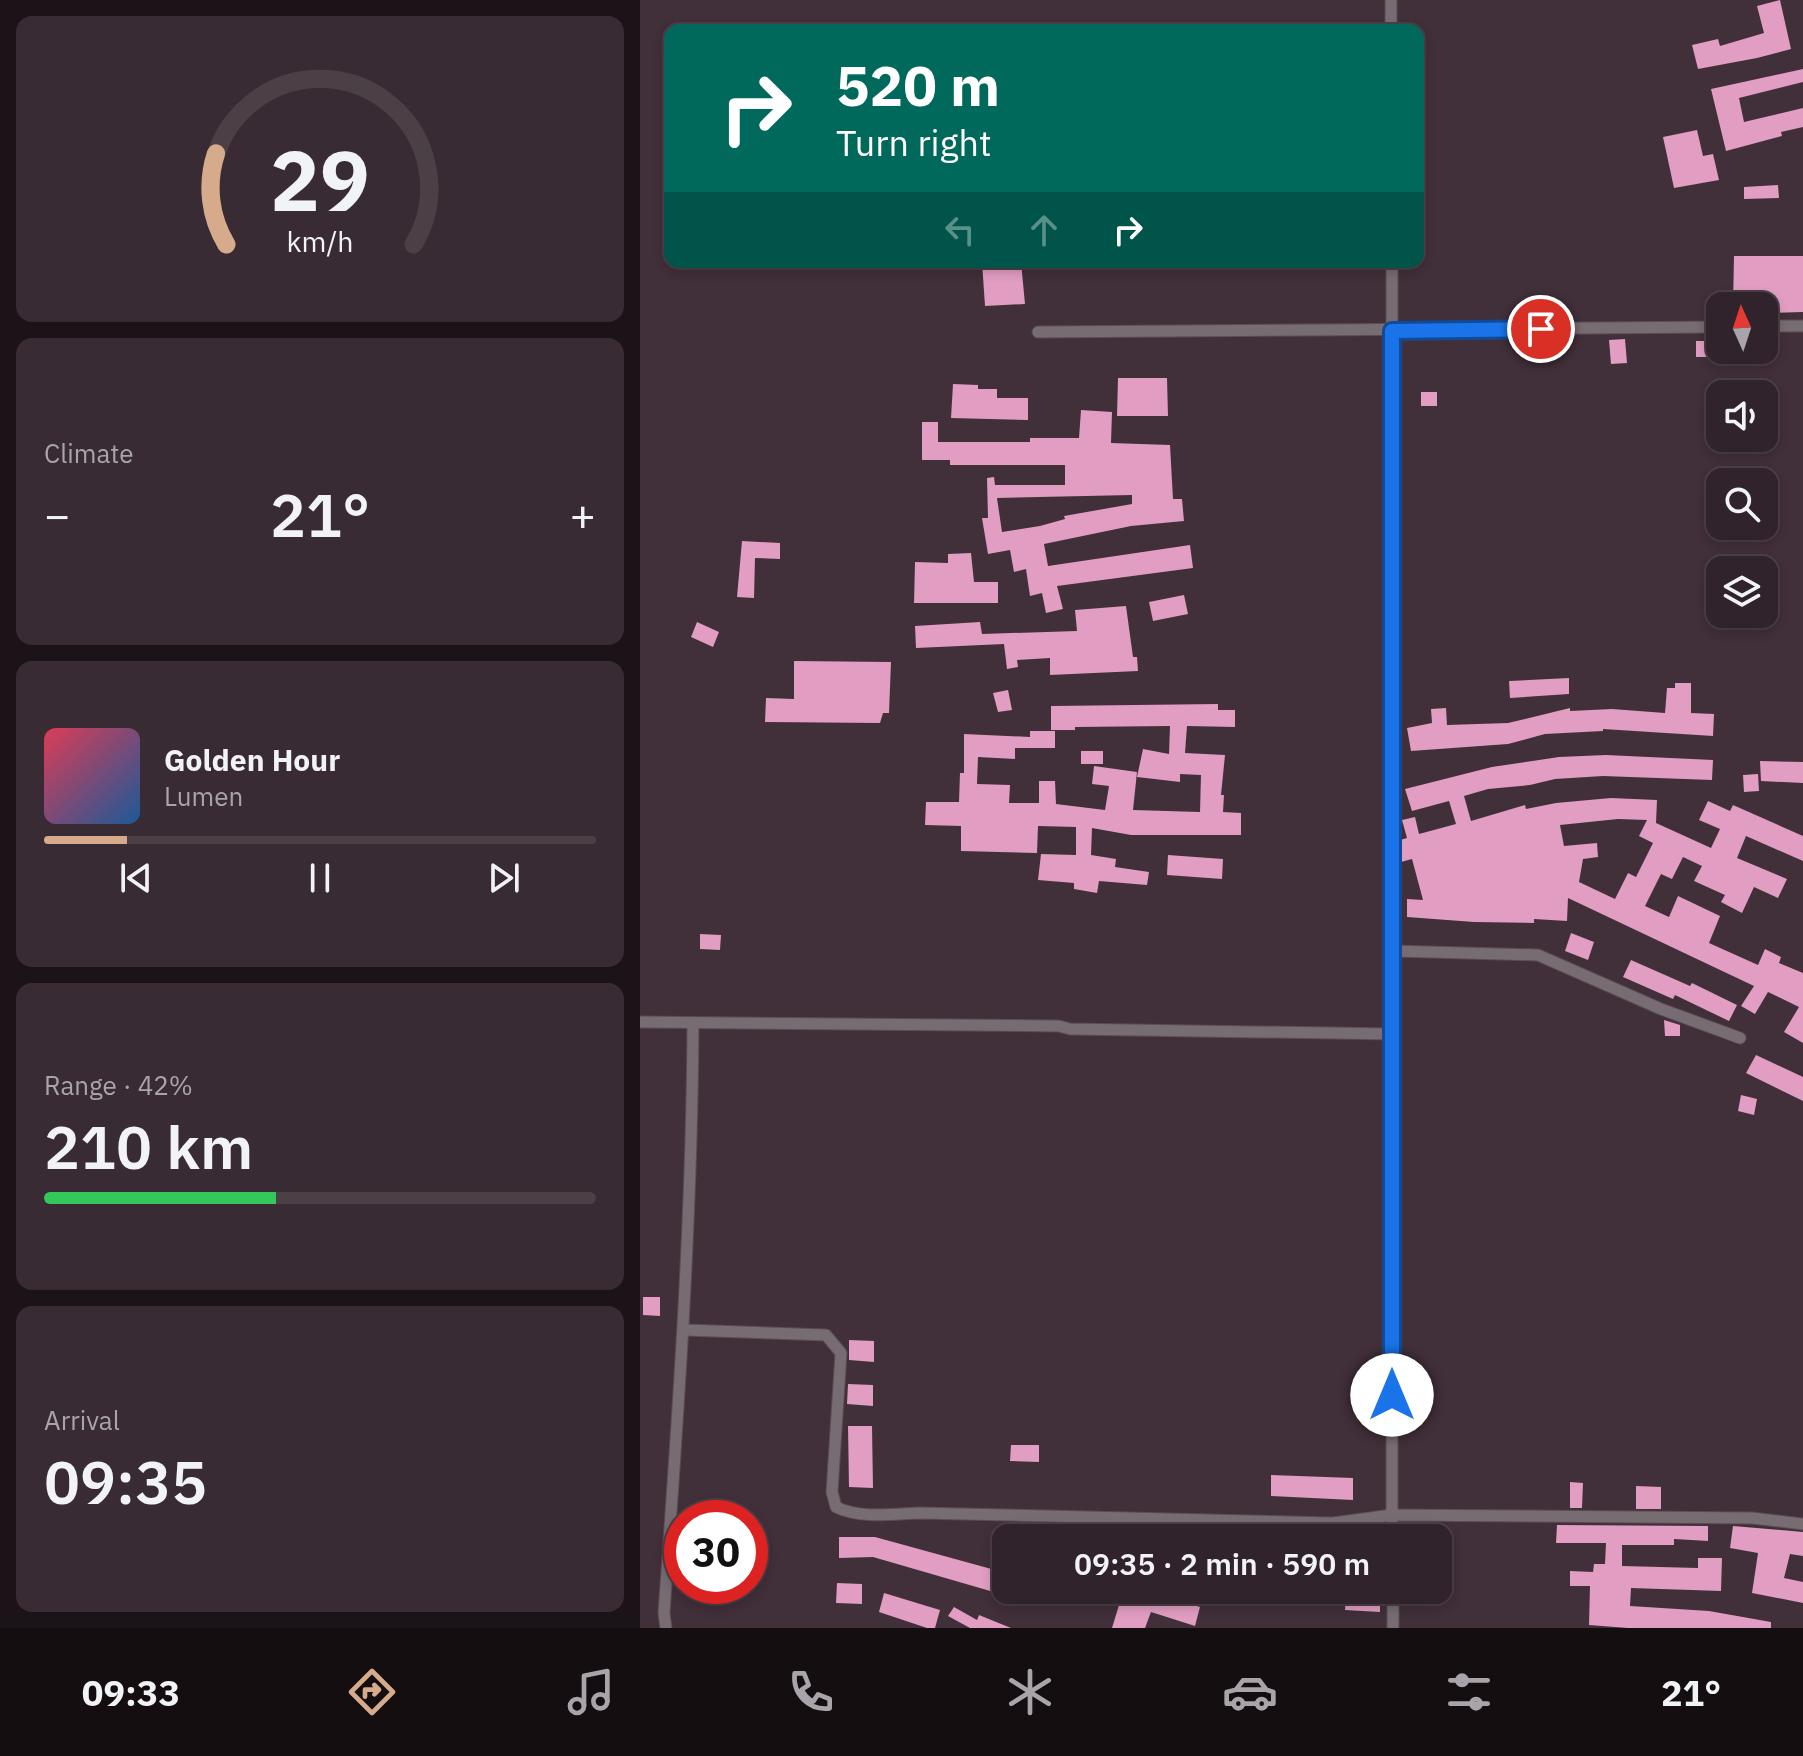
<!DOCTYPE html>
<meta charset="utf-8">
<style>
body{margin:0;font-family:"IBM Plex Sans",sans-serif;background:#392b33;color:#f1f3f6;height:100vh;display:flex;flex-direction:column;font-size:30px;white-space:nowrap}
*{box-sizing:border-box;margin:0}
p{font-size:26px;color:#a8a4a9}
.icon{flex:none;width:44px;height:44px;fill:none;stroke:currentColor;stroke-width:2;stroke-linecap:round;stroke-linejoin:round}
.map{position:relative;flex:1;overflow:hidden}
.details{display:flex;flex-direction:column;gap:16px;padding:16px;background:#1b1318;width:640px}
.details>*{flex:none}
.hud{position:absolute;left:24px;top:24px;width:760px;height:244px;border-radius:16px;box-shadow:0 4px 12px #0003,0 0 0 2px #4c4047;background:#00695c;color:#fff;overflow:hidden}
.needle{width:52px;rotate:357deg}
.controls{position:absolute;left:1066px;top:292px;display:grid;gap:16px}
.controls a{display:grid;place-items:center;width:72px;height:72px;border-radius:16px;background:#31232b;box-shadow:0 4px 12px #0003,0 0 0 2px #4c4047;font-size:40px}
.speed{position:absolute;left:24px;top:1500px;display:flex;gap:16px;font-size:40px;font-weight:700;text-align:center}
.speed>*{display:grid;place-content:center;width:104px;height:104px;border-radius:50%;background:#31232b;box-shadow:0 4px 12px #0003,0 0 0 2px #4c4047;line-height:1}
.speed .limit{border:12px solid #d22;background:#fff;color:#111}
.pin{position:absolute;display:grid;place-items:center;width:68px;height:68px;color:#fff;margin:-34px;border:4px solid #fff;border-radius:50%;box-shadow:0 2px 8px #0007}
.me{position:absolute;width:88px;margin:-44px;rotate:0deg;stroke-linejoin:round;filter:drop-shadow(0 0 6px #0008)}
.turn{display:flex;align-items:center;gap:28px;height:168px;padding:0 40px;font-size:36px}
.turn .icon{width:104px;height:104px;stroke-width:2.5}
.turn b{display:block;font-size:56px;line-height:68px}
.lanes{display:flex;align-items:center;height:76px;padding:0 40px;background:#0003;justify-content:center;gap:40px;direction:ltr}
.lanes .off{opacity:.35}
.big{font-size:60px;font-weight:600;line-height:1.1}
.details .tile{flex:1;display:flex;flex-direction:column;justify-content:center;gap:12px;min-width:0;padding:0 28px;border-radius:16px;background:#392b33}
.details .dial{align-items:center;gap:0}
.dial svg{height:208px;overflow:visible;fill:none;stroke:#4c4047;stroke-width:7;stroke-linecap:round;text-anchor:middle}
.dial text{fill:#f1f3f6;stroke:none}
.song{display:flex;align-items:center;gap:24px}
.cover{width:96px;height:96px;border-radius:12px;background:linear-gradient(135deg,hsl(350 70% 55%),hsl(210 70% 35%))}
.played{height:8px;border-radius:4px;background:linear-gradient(90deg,#d6ab8b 15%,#4c4047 15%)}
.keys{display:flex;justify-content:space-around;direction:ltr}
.heat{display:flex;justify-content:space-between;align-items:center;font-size:44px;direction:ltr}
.charge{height:12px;border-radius:6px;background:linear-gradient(90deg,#34c759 42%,#4c4047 0)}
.trip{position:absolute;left:352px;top:1524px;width:460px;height:80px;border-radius:16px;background:#31232b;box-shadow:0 4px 12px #0003,0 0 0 2px #4c4047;font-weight:600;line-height:80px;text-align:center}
.tab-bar{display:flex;height:128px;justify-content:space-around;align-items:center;background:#140e11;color:#a8a4a9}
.tab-bar .icon{width:56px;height:56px}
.tab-bar .current{color:#d6ab8b}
.tab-bar b{font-size:36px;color:#f1f3f6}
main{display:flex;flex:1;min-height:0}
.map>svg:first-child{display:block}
.building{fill:#e19dc2;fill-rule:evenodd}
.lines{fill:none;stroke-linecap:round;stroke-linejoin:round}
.minor-casing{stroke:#5c4b54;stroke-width:13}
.minor{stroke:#766c71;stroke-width:11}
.route-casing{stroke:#114b97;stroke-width:20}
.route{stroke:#1a73e8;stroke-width:14}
</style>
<main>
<section class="details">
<div class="tile dial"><svg viewBox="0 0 100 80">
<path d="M14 69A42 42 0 1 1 86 69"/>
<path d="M14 69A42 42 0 0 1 10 34" stroke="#d6ab8b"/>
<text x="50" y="56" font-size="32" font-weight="700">29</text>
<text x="50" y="72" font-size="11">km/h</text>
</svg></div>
<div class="tile"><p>Climate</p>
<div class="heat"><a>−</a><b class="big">21°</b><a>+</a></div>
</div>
<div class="tile">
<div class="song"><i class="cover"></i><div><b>Golden Hour</b><p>Lumen</p></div></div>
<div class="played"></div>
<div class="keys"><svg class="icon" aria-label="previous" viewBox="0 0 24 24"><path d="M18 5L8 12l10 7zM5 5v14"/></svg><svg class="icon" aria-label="pause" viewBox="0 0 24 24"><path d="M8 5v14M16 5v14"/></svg><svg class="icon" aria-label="next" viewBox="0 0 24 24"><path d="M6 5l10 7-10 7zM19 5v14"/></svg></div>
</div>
<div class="tile"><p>Range · 42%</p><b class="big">210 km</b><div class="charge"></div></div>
<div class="tile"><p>Arrival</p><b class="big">09:35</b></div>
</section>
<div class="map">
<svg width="1163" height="1628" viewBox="0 0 1163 1628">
<rect width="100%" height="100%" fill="#412f39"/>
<!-- building -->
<g class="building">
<polygon points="1140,0 1151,49 1117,58 1058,69 1052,45 1078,39 1080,46 1124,33 1117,6"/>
<polygon points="1163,69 1163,82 1099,98 1104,122 1163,108 1163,127 1141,132 1142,136 1086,151 1071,89"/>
<polygon points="1057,130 1063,156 1073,154 1079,180 1034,188 1023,137"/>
<polygon points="1138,185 1139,198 1104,199 1104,187"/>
<polygon points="1094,256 1163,256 1163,312 1124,313 1124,306 1093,306"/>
<polygon points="342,262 381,262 385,304 345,306"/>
<polygon points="985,339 987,363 971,364 969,340"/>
<rect x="1056" y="341" width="17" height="16"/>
<polygon points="478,378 527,378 528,416 477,416"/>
<polygon points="313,384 338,385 338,389 357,389 357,398 388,398 388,420 311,418"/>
<rect x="781" y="392" width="16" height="14"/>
<path d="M441,410L472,412L471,443L530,445L533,499H542L544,521L491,526L404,544L408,566L550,545L553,568L417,586L423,609L406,613L402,593L390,596L386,569L374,572L370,550L348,554L342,518H348L347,478L354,477L355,485H425V465H310V460H282V422H298V442H390V438H439ZM492,495V504L424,516L425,519L400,526L362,532L357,498Z"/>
<polygon points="102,541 140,543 140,559 115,558 114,598 97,597"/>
<polygon points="331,553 334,582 358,582 358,603 274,603 275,562 308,563 308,554"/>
<polygon points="544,595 548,614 513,621 509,602"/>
<polygon points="486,606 493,657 497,657 498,671 410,675 410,658 377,660 378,667 367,669 364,644 276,648 275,626 340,622 342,634 437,631 435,610"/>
<polygon points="57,622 79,632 73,647 51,637"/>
<polygon points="154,661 251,662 249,713 243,713 240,723 125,722 126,698 154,699"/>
<polygon points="929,678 929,694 870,698 869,681"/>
<polygon points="1035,683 1051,683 1051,713 1074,714 1073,736 963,729 963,731 905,734 868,744 771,751 767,728 792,723 791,709 806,708 807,725 868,723 930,708 930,711 972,709 1025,713 1027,688 1035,688"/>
<polygon points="368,690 372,710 358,712 353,693"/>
<polygon points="578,704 578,710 595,710 595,727 547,726 545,753 585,755 581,795 584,795 583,812 601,813 601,835 491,835 452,828 451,855 476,859 475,867 509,872 507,885 459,881 457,893 434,889 434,883 398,880 401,854 436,855 436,827 398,826 397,853 321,851 321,826 285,825 286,802 319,802 320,773 324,773 324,734 390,737 390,731 415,731 415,748 375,748 375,759 338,757 337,784 370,785 369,803 399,803 399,781 415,781 416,804 465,810 469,786 452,784 454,766 497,772 493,810 560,812 561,775 540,774 540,782 497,777 503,749 529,754 530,726 435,727 435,730 411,730 411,706"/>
<rect x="441" y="751" width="22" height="13"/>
<path d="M966,755L1073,760L1072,780L963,776L915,779L890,785L848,789L824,796L831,821L885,805L886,809L916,803L971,798L1017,800L1016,823L1071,848L1080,829L1059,820L1068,801L1090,811L1093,805L1163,836V861L1106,836L1097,858L1147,879L1138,898L1114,887L1102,913L1081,902L1085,895L1054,881L1062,866L1043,857L1032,879L1021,874L1005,906L1029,917L1038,896L1080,916L1069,943L1118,965L1125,949L1141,957L1139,963L1163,973V1043L1144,1032L1159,1007L1128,992L1115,1014L1101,1006L1114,986L928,898L927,921L894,919V923L834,922L767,917V899L783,900L772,859L761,862L760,840L767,838L762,820L775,817L779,834L816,824L809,801L772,811L765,789L852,767L919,757ZM978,819L1007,820L999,836L1013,843L996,877L988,873L975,899L939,882L943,859L958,857L957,843L924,846L920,825Z"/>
<polygon points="1120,761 1163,762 1163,783 1121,781"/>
<polygon points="1118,774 1119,791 1104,792 1103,775"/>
<polygon points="528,855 583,859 582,879 527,875"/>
<polygon points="931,933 954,942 948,960 925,951"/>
<polygon points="60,934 81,935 80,950 60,949"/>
<polygon points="991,960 1050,986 1052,983 1097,1005 1089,1021 1035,995 1033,999 983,977"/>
<polygon points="1024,1020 1040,1025 1040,1036 1025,1036"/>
<polygon points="1116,1055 1163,1077 1163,1101 1106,1073"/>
<polygon points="1101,1095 1117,1099 1114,1115 1098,1111"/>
<polygon points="3,1297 20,1297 20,1316 3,1315"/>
<polygon points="209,1340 234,1341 234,1362 209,1360"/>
<polygon points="208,1384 233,1385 233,1406 207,1404"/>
<polygon points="208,1426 232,1426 233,1488 209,1487"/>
<polygon points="371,1445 399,1445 399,1462 370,1461"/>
<polygon points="631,1475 713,1478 713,1500 631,1496"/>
<polygon points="930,1482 943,1483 942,1508 930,1508"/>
<polygon points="996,1486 1021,1487 1021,1509 996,1509"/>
<polygon points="917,1525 1068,1526 1068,1541 1034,1539 1034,1545 982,1545 982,1566 1058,1568 1058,1558 1082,1558 1081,1591 991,1588 990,1606 1069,1611 1131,1622 1131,1628 988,1628 949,1625 950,1586 930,1586 930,1571 953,1572 954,1564 965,1564 966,1543 916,1543"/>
<polygon points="465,1526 612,1530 612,1538 548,1535 548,1538 464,1538"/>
<polygon points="1093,1526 1163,1532 1163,1556 1150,1554 1144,1578 1163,1582 1163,1603 1112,1593 1118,1553 1090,1548"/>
<polygon points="199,1537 235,1537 366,1573 366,1593 364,1595 233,1557 199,1558"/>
<polygon points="197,1583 222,1584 222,1604 196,1603"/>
<polygon points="468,1590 497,1590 534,1603 535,1599 560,1607 555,1626 511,1612 505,1628 472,1628 479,1605 464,1600"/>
<polygon points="244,1593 300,1610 295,1628 287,1628 239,1612"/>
<polygon points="706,1593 740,1595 740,1612 705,1610"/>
<polygon points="314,1607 337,1620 339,1615 371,1628 330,1628 308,1616"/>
</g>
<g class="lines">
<!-- minor casing -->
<g class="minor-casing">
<g id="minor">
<polyline points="751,0 751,30"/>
<polyline points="1124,326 1163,326"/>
<polyline points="398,332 1080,327"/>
<polyline points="754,951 898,955 1021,1009 1100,1038"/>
<polyline points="0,1022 419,1026 430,1029 753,1034"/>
<path d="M45,1330L186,1335L201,1353L192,1492L196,1507C220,1519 253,1514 280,1513L693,1523L752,1515L1112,1518L1163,1524"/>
<polyline points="752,1538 752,262"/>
<polyline points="753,1590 753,1628"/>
<path d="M26,1628L24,1613C38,1416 52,1220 53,1023"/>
</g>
</g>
<!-- minor -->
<use href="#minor" class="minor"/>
</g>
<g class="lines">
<!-- route casing -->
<g class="route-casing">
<polyline id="route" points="752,1395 752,331 901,329"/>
</g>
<!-- route -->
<use href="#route" class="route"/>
</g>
</svg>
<div class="controls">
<a><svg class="needle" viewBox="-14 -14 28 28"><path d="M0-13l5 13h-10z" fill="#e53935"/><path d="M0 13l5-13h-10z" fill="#a8a4a9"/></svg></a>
<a><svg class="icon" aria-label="sound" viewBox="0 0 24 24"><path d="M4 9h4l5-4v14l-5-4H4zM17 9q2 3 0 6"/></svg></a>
<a><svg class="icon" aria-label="search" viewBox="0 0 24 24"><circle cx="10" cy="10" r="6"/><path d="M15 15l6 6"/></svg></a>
<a><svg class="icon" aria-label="layers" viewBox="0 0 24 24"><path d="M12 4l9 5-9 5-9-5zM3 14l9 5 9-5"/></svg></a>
</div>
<div class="speed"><div class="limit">30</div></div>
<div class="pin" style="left:901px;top:329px;background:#d93025"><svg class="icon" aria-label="arrive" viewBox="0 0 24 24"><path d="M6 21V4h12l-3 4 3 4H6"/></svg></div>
<svg class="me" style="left:752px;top:1395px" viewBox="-20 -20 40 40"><circle r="19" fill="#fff"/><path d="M0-13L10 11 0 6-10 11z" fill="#1a73e8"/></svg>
<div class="trip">09:35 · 2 min · 590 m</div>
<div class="hud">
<div class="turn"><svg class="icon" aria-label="right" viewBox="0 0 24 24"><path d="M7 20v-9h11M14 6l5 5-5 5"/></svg><div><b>520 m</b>Turn right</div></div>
<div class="lanes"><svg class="icon off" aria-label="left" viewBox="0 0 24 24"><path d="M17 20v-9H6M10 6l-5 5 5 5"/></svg><svg class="icon off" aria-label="ahead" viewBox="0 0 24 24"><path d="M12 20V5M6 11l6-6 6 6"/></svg><svg class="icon" aria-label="right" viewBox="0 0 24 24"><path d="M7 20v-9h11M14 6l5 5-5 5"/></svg></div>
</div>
</div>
</main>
<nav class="tab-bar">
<b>09:33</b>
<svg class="icon current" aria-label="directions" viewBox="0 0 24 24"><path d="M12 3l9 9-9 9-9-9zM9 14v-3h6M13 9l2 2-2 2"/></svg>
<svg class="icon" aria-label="music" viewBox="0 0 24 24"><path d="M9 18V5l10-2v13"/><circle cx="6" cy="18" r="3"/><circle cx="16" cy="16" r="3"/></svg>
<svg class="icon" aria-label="phone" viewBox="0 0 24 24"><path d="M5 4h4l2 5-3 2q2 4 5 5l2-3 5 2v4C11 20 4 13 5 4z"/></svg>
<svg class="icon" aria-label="climate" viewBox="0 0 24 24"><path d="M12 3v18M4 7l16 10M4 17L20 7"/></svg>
<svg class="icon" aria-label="car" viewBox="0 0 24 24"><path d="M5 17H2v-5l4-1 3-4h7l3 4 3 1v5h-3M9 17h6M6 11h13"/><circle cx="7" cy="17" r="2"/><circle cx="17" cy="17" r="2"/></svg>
<svg class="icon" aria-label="filters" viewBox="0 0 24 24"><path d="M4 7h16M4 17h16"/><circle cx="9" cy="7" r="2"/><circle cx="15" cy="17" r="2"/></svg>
<b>21°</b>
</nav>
